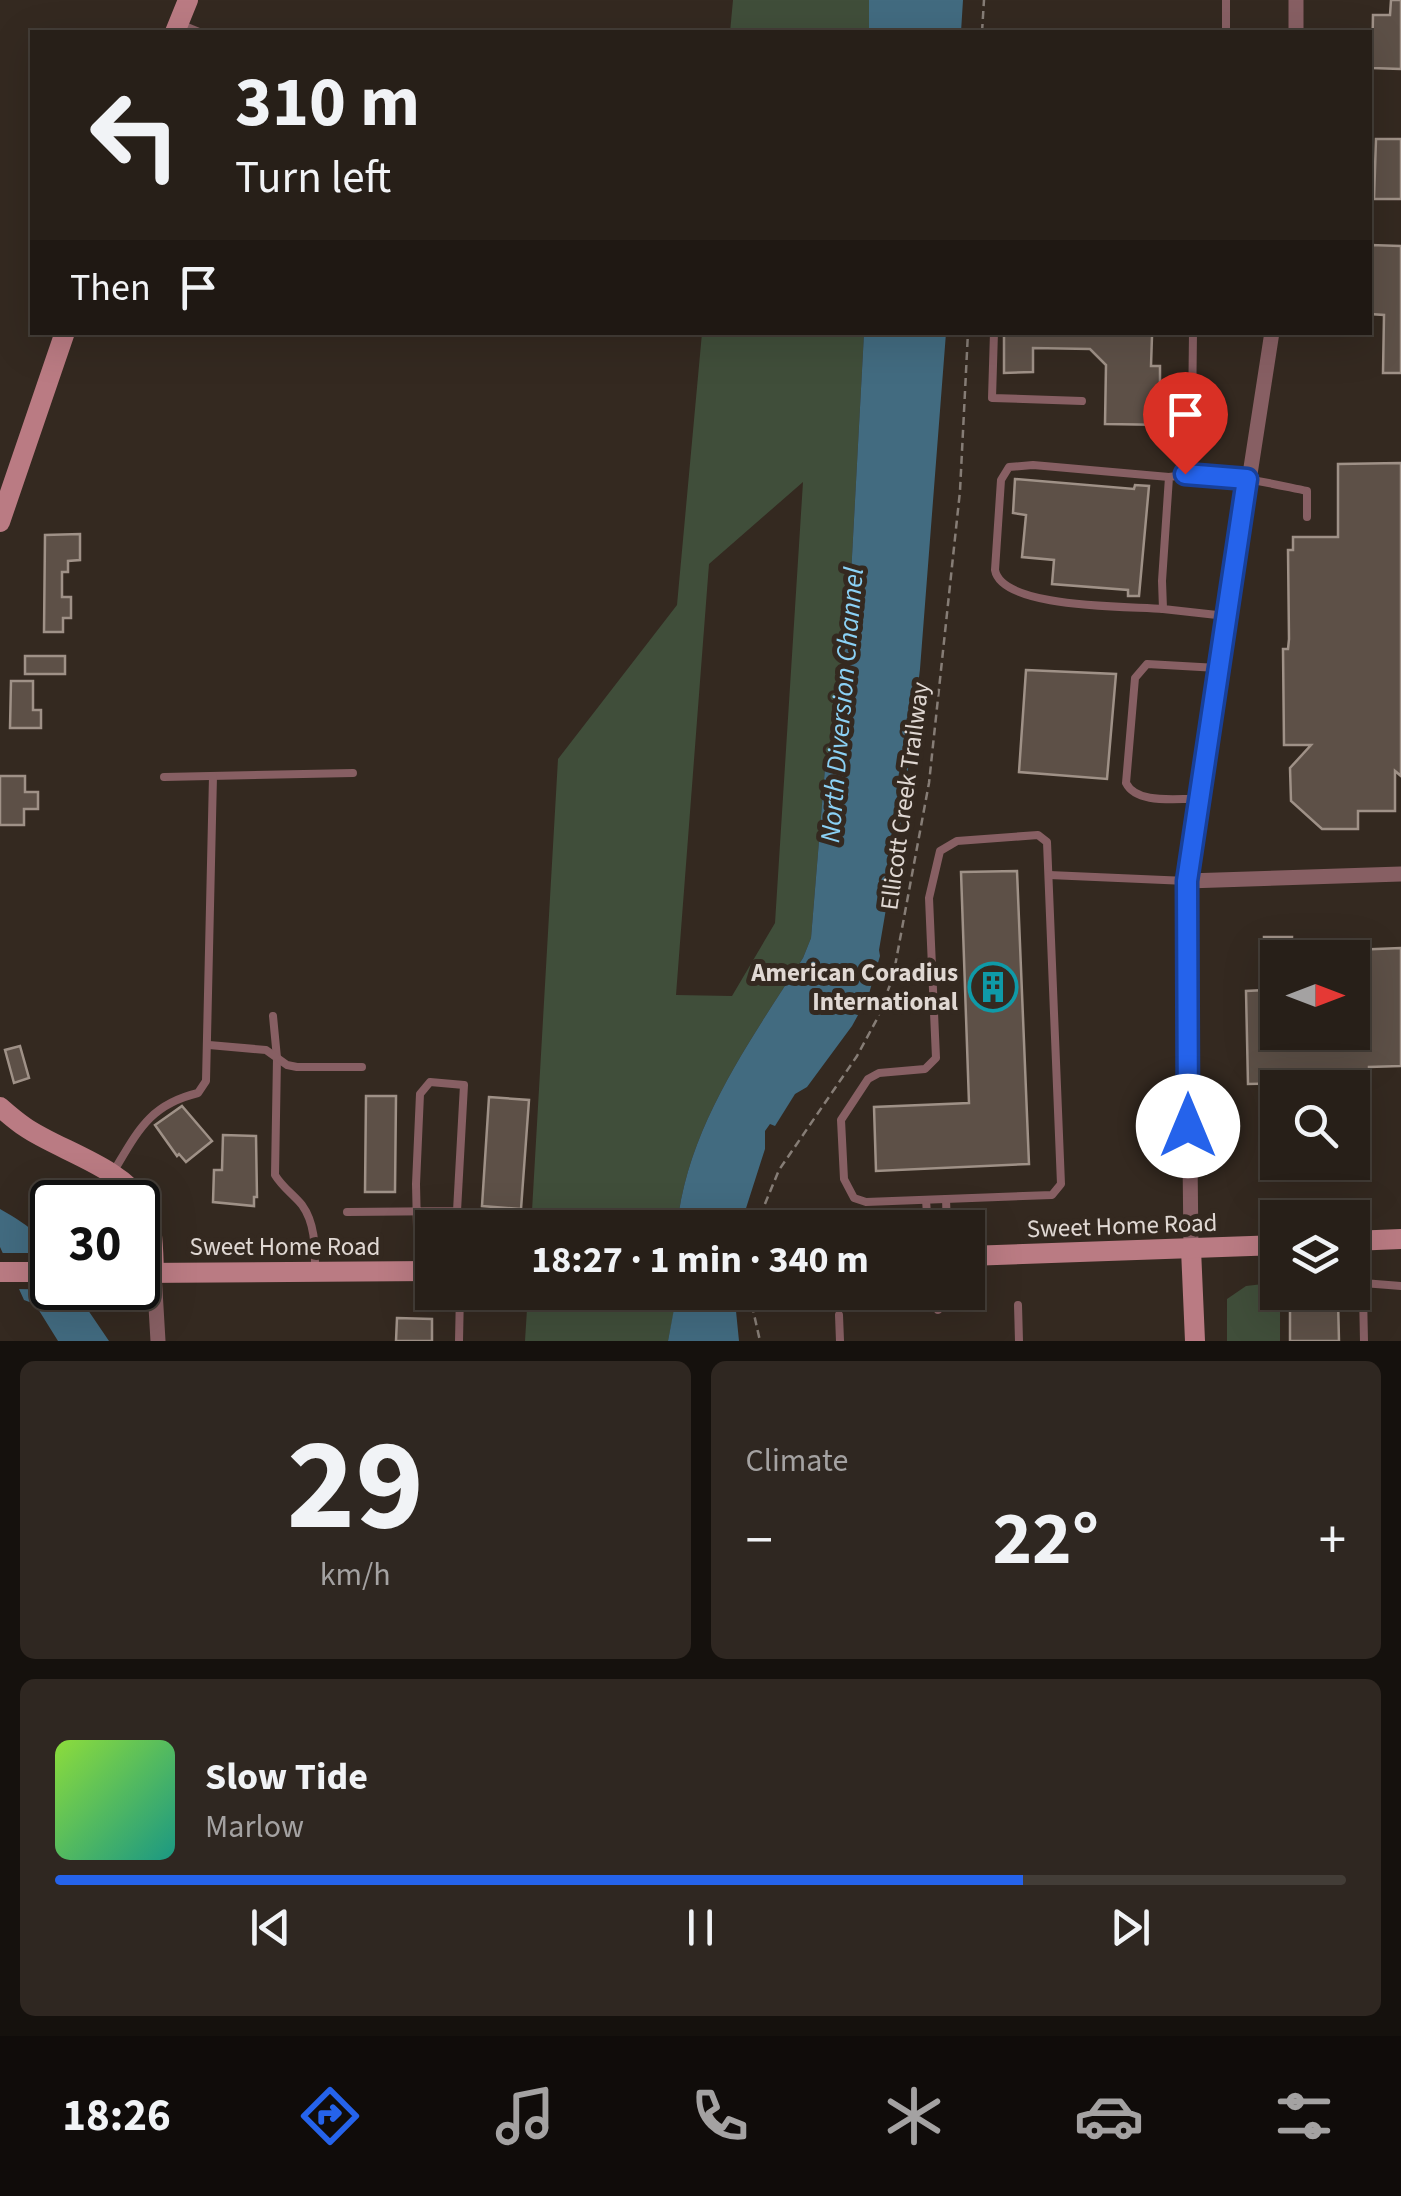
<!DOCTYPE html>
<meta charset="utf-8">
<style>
body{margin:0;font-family:"Source Sans 3",sans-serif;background:#2f2721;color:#f1f3f6;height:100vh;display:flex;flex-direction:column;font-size:38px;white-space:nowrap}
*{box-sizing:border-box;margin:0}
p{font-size:32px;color:#a4a2a2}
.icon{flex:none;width:55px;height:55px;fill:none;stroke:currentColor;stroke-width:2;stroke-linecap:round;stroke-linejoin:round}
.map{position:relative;height:1341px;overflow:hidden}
.drawer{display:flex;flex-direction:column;gap:20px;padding:20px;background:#15110d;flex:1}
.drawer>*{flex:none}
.top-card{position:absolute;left:30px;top:30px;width:1342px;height:305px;border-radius:0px;box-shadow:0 10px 40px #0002,0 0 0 2px #433d37;background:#271f18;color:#f1f3f6;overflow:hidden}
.needle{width:65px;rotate:90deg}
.tools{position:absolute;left:1260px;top:940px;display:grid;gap:20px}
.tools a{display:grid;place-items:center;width:110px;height:110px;border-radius:0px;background:#271f18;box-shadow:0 10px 40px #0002,0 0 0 2px #433d37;font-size:50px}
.speed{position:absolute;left:30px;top:1180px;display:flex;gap:20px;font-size:50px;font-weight:700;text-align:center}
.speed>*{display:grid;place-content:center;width:130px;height:130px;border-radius:50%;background:#271f18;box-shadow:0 10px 40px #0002,0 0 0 2px #433d37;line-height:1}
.speed .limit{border:5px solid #111;border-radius:15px;background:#fff;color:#111}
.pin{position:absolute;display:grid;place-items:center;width:85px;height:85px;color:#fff;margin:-102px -42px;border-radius:50% 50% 50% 0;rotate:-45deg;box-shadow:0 0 10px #0007}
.pin .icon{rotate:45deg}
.me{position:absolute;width:110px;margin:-55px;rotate:0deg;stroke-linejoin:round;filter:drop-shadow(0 0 8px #0008)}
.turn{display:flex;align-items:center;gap:35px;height:210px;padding:0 40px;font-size:45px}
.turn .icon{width:130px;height:130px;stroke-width:2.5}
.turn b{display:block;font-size:70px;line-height:85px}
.then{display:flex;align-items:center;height:95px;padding:0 40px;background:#0003;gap:20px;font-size:38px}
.big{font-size:75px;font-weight:700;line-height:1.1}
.drawer .card{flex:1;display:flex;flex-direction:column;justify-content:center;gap:15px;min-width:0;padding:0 35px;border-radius:15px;background:#2f2721}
.drawer .dial{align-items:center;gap:0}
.dial b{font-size:130px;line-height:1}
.song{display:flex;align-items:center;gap:30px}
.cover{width:120px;height:120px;border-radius:15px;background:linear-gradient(135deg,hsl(90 70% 55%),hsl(170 70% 35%))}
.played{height:10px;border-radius:5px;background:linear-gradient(90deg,#2563eb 75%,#433d37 75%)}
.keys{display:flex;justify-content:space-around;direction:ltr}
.heat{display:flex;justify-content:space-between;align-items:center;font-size:55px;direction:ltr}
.drawer .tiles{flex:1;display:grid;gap:20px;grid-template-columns:1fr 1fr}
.card:last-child{grid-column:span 2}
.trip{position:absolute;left:415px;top:1210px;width:570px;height:100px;border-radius:0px;background:#271f18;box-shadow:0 10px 40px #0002,0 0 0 2px #433d37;font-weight:700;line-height:100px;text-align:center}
.tab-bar{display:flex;height:160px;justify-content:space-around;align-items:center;background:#100c0a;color:#a4a2a2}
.tab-bar .icon{width:70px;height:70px}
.tab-bar .on{color:#2563eb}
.tab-bar b{font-size:45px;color:#f1f3f6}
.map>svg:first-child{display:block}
.green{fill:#404e3a;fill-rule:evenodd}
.water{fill:#426b80}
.pier{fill:#342920}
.building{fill:#5d5047;stroke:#9f9187;stroke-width:2.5}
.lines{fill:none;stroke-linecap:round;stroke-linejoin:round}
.path{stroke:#867d76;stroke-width:2.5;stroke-dasharray:8 5;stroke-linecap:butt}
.lane{stroke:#875f63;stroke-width:8}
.street{stroke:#875f63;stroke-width:15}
.secondary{stroke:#ba7b83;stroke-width:20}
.route-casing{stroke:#184099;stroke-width:25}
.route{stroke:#2563eb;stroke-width:18}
.labels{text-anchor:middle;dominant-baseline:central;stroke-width:10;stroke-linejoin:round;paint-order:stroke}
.street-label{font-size:25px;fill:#e0d8d3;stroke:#342920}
.poi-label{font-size:25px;font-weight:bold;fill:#e0d8d3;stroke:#342920;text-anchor:end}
.water-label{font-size:28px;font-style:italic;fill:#8bd1f5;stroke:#342920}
</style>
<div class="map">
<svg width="1401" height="1341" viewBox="0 0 1401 1341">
<rect width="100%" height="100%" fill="#342920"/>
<!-- green -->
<g class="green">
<polygon points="733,0 869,0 869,32 730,32"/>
<path d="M702,333H864L850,594L838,723L825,768L811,938L803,958C750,1041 687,1127 677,1227L531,1228L558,759L677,605ZM803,482L775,923L732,996L676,995L709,564Z"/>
<polygon points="1263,1284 1280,1309 1280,1341 1227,1341 1227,1299 1246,1286"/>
<polygon points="528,1293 677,1293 677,1297 668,1341 525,1341"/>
</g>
<!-- water -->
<g class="water">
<polygon points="869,0 963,0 961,32 869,32"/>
<path d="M864,333H946L920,669L904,803L879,950L880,956L868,997L852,1026L807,1087L795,1094L775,1126L770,1124L765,1131V1149L740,1227H677C687,1127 750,1041 803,958L811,938L825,768L838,723L850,594Z"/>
<path d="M0,1209C38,1231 52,1241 52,1288H73L109,1341H58L35,1304L24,1300L0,1247Z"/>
<polygon points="677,1293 739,1293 736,1311 739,1341 668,1341"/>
</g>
<!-- pier -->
<polygon class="pier" points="0,1253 52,1253 52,1288 78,1290 14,1289"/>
<!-- building -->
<g class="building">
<polygon points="1391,0 1401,0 1401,69 1372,68 1373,15 1390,15"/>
<polygon points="1376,139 1401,139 1401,199 1374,199"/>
<polygon points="1370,245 1401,246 1401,373 1383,373 1384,315 1370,314"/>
<polygon points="1004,332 1148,332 1152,336 1151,366 1160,366 1160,395 1170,395 1169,425 1105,424 1106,365 1090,349 1033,348 1033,372 1004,373"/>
<polygon points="1401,463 1401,776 1395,771 1395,811 1358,811 1358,829 1322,829 1291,801 1290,768 1311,745 1284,745 1283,649 1288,649 1289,639 1288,550 1293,550 1293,537 1338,537 1338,464"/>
<polygon points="1015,479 1134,489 1135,485 1149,486 1139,596 1128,596 1128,590 1052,584 1054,560 1022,557 1026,515 1013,513"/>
<polygon points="80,534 80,560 68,561 68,572 62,572 62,597 71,597 71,618 63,618 63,632 44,632 45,535"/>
<rect x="25" y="656" width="40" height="18"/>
<polygon points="1026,670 1116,674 1107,779 1019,772"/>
<polygon points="11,681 33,681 33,710 41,710 41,728 10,728"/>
<polygon points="0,776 25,776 25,792 38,792 38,809 24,809 24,825 0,825"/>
<polygon points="1017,871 1029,1164 876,1171 874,1107 969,1103 961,872"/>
<polygon points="1264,937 1292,937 1291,958 1278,958 1278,1032 1352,1032 1352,950 1401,948 1401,1066 1369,1067 1369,1081 1248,1084 1246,991 1265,990"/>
<polygon points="20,1046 29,1078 14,1083 5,1050"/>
<polygon points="366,1096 396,1096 395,1192 365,1192"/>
<polygon points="489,1097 529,1100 521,1209 482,1206"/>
<polygon points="182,1106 212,1141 186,1162 179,1154 177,1156 155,1125"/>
<polygon points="223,1135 256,1136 257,1197 254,1197 254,1206 213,1202 214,1170 222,1170"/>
<polygon points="1338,1300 1339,1341 1290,1341 1290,1301"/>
<polygon points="397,1318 432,1319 432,1341 396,1341"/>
</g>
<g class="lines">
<!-- path -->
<g class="path">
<polyline points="982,32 984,0"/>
<polyline points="755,1228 779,1170 857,1056 877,1019 893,977 929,783 960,491 968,332"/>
<polyline points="749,1292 760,1341"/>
</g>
<!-- lane -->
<g class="lane">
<polyline points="182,25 199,32"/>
<polyline points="135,32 159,32"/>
<polyline points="1226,32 1226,0"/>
<polyline points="994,332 992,398 1082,401"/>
<polyline points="1192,418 1193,332"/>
<path d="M1163,609C1129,606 1002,609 995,570L1001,480L1009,467L1033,465L1169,477"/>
<path d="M1226,616L1163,609L1162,581L1169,477C1214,469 1263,482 1307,491V517"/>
<polyline points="164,777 353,773"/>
<path d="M1199,799C1177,798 1137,805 1126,783L1135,678L1147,664L1218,668"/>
<polygon points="1038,835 1047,842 1061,1184 1052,1195 866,1202 854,1198 844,1179 841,1120 868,1079 879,1073 925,1069 936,1058 929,898 940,851 957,841"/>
<polyline points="1049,875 1187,881"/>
<path d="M273,1016L277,1058L275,1175C283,1188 293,1194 302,1205C315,1223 315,1246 315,1267"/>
<polyline points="209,1045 266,1050 287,1065 297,1067 362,1067"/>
<path d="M112,1174C137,1133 148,1105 198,1093L206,1081L213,776"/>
<polyline points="946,1199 947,1228"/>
<polyline points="926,1200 928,1228"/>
<polyline points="347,1212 457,1211 464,1085 430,1082 420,1094 416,1184 418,1271"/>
<polyline points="1362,1245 1364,1341"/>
<polyline points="1363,1283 1401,1286"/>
<polyline points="937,1292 938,1310"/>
<polyline points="1018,1305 1019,1341"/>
<polyline points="839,1315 840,1341"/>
<polyline points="459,1341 460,1292"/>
</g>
<!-- street -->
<g class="street">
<polyline points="1296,32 1296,0"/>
<polyline points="1187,881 1401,874"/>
<polyline points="1191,1249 1187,881 1272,332"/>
<polyline points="154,1273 158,1341"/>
</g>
<!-- secondary -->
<g class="secondary">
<polyline points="175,32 188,0"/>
<polyline points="0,522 65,332"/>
<path d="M0,1107C8,1114 16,1121 25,1127C58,1150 122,1167 143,1204C154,1224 153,1251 154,1273"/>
<polyline points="1352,1241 1401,1239"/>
<polyline points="1191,1249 1195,1341"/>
<polyline points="968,1256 1278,1245"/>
<polyline points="0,1272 52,1272"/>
<polyline points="138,1273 432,1271"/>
</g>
</g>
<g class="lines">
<!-- route casing -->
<g class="route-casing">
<polyline id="route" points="1185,474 1247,479 1187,881 1188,1126"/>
</g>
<!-- route -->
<use href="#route" class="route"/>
</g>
<!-- icons -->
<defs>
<g id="building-ring" transform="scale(2.5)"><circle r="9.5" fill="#342920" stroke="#0f9aa8" stroke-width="1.5"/><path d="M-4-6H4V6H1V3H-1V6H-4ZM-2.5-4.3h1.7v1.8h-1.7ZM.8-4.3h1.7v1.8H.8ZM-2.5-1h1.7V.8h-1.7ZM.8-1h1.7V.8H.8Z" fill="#0f9aa8"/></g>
</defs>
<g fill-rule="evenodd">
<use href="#building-ring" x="993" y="987"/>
</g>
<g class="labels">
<!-- street labels -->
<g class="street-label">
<text transform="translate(905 796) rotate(-82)">Ellicott Creek Trailway</text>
<text transform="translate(1122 1226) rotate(-2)">Sweet Home Road</text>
<text x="285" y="1247">Sweet Home Road</text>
</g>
<!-- poi labels -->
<g class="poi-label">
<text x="958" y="973">American Coradius<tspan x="958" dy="29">International</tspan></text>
</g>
<!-- water labels -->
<g class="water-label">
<text transform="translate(842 705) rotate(-85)">North Diversion Channel</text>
</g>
</g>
</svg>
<div class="tools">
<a><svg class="needle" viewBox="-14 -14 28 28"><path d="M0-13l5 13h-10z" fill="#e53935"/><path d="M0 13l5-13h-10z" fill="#a4a2a2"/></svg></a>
<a><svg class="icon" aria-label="search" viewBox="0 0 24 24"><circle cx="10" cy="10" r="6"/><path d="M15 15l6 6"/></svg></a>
<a><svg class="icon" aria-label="layers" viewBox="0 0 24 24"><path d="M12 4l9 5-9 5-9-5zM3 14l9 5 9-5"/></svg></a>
</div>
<div class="speed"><div class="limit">30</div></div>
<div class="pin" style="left:1185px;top:474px;background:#d93025"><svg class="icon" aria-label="arrive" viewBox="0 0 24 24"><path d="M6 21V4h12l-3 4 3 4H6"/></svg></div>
<svg class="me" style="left:1188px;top:1126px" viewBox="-20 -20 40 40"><circle r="19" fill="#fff"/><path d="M0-13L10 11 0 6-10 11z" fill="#2563eb"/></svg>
<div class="trip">18:27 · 1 min · 340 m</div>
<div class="top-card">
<div class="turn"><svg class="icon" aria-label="left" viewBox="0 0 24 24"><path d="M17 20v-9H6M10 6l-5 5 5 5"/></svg><div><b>310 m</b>Turn left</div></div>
<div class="then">Then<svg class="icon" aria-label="arrive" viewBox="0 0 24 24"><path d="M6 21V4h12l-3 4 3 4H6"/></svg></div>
</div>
</div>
<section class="drawer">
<div class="tiles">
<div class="card dial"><b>29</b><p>km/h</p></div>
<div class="card"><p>Climate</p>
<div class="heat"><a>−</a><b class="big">22°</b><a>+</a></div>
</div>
<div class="card">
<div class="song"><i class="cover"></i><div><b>Slow Tide</b><p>Marlow</p></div></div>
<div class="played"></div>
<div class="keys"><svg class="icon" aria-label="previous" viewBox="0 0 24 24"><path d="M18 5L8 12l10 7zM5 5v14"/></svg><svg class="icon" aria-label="pause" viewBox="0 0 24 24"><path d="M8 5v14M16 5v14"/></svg><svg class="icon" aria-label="next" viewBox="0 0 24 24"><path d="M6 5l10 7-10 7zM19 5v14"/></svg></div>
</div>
</div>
</section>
<nav class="tab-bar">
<b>18:26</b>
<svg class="icon on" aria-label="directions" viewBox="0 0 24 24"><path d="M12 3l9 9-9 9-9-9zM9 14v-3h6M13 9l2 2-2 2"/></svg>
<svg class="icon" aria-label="music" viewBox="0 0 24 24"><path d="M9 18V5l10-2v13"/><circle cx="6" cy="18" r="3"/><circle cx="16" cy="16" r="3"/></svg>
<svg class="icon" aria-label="phone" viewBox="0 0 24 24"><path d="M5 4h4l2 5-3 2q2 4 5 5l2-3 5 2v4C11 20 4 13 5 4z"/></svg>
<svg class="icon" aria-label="climate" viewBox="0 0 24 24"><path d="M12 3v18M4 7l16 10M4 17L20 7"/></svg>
<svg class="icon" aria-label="car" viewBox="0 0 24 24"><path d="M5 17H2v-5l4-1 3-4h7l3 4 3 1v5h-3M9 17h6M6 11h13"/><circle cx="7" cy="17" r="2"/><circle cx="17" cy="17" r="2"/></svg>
<svg class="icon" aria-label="filters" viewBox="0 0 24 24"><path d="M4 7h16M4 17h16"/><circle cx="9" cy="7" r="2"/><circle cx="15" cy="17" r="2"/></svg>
</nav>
